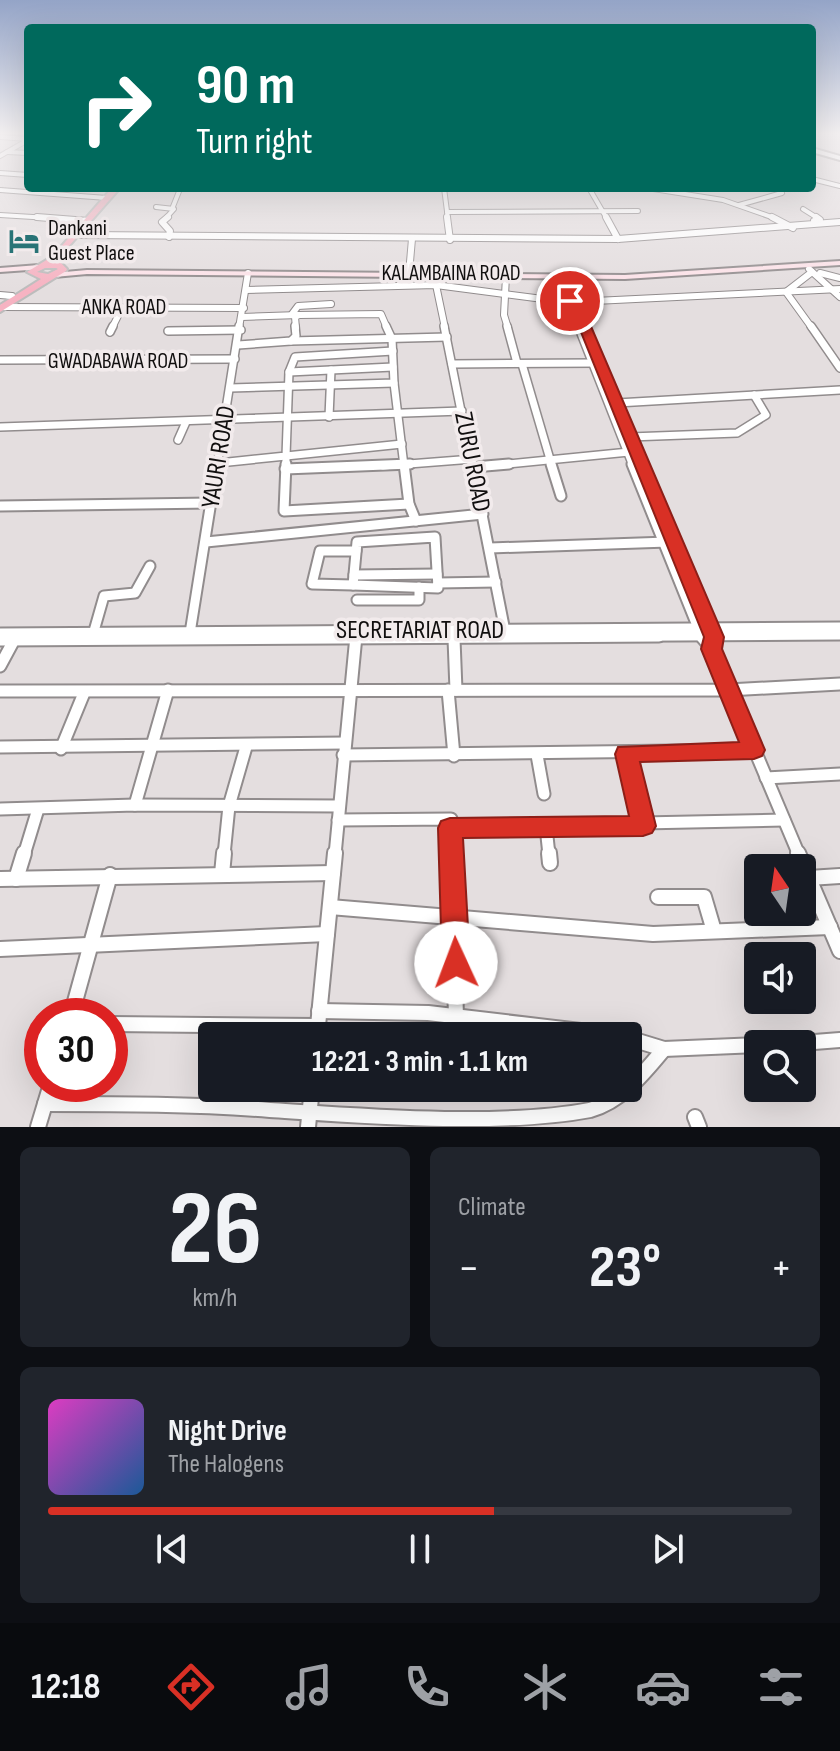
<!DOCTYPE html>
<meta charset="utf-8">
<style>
body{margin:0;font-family:"Sofia Sans Condensed",sans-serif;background:#20242c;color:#f1f3f6;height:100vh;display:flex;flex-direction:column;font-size:30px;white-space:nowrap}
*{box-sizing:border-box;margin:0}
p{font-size:26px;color:#9ea1a6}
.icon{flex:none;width:44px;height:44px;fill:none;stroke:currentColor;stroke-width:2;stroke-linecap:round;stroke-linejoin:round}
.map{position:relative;height:1127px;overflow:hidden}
.drawer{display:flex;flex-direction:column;gap:20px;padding:20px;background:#0d0f14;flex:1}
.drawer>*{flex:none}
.top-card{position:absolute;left:24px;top:24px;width:792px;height:168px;border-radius:8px;box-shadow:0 8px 32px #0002;background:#00695c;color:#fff;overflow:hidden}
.needle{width:52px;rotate:347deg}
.controls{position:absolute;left:744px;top:854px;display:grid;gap:16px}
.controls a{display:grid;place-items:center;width:72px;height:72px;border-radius:8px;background:#171b24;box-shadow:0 8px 32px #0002;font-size:40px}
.speed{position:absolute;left:24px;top:998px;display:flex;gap:16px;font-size:40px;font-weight:700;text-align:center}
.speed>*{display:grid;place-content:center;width:104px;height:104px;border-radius:50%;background:#171b24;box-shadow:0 8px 32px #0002;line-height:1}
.speed .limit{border:12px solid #d22;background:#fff;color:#111}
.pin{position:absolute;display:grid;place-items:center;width:68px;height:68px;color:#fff;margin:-34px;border:4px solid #fff;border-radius:50%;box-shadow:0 2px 8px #0007}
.me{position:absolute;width:88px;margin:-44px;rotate:358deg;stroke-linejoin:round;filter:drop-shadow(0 0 6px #0008)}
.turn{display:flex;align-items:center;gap:28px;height:168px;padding:0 40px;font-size:36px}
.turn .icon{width:104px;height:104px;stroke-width:2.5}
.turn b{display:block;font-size:56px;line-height:68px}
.big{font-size:60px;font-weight:700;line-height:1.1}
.drawer .tile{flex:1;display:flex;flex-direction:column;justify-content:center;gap:12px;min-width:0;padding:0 28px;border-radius:12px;background:#20242c}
.drawer .dial{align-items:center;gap:0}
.dial b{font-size:104px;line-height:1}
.song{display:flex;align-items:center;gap:24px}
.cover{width:96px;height:96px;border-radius:12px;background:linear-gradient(135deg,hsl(310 70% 55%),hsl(210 70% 35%))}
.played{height:8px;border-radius:4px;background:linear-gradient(90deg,#d93025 60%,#363941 60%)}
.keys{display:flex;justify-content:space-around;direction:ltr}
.heat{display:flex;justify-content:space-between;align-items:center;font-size:44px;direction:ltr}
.drawer .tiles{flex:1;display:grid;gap:20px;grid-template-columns:1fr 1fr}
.tile:last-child{grid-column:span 2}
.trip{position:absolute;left:198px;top:1022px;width:444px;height:80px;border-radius:8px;background:#171b24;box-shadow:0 8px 32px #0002;font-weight:700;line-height:80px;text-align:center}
.tabs{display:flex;height:128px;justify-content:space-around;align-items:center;background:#090b0e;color:#9ea1a6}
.tabs .icon{width:56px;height:56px}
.tabs .active{color:#d93025}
.tabs b{font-size:36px;color:#f1f3f6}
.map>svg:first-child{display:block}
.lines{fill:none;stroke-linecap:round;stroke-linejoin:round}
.minor-far5-casing{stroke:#918c8d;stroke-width:6}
.minor-far4-casing{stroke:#918c8d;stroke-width:8}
.minor-far3-casing{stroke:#918c8d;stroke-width:10}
.minor-far2-casing{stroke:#918c8d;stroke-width:13}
.minor-far1-casing{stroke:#918c8d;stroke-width:15}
.minor-casing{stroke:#918c8d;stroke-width:18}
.tertiary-casing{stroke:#918c8d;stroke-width:4}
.secondary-casing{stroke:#918c8d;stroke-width:4}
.trunk-casing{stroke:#bcbcbc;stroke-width:4}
.minor-far5{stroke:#fff;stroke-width:4}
.minor-far4{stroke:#fff;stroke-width:6}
.minor-far3{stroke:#fff;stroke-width:7}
.minor-far2{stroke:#fff;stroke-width:9}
.minor-far1{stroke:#fff;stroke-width:11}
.minor{stroke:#fff;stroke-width:14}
.tertiary{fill:#fff;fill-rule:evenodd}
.secondary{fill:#fce2e8;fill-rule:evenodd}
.trunk{fill:#f6b3c2;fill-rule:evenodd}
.route{fill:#d93025;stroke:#8d1f18;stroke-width:2}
.labels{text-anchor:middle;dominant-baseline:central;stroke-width:7;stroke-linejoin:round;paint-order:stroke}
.far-poi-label{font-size:22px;fill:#110f0f;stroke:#f2ebec;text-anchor:start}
.far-street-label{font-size:22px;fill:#110f0f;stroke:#f2ebec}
.street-label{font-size:26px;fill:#110f0f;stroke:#f2ebec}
</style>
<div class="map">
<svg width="840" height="1127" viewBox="0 0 840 1127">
<rect width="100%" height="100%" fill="#e4dedf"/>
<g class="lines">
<!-- minor-far5 casing -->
<g class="minor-far5-casing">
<g id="minor-far5">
<polyline points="0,137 28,139"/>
<polyline points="7,152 28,153"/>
<polyline points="0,156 28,140"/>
<polyline points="0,173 28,175"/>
<polyline points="812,179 840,186"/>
<polyline points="444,188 448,219"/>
<polyline points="589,188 607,219"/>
<polyline points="647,188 723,200 777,219"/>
<polyline points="0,190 107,198"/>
<polyline points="739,205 782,193"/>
<polyline points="156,207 174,209 165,219"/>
<polyline points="172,209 180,189"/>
<polyline points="803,209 819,219"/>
<polyline points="447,212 638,211"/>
<polyline points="0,215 66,219"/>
</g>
</g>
<!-- minor-far4 casing -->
<g class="minor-far4-casing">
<g id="minor-far4">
<polyline points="37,217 88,221"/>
<polyline points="168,217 162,222 170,231 169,237"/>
<polyline points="447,217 450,240"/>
<polyline points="606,217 618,239"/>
<polyline points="772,217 793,228"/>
<polyline points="814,221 820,220 816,217"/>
<polyline points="81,235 618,239 840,222"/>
<polyline points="809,269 840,297"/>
<polyline points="409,273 412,239"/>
<polyline points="820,273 840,278"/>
<polyline points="506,276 504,315 508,328"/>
<polyline points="567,277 569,301"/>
<polyline points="436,285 445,328"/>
<polyline points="246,290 436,285 566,302"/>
<polyline points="0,295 12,296"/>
<polyline points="573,301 582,277"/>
<polyline points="574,302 840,289"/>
<polyline points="574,304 584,328"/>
<polyline points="569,305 578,328"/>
<polyline points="3,307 244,308"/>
<polyline points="292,314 298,306 331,304"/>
<polyline points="242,317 299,315"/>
<polyline points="112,328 122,308"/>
<polyline points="239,328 248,273"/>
<polyline points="296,328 295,317 299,315 381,314 387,328"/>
<polyline points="812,328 786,292 812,272"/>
</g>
</g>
<!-- minor-far3 casing -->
<g class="minor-far3-casing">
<g id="minor-far3">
<polyline points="444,326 472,466"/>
<polyline points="507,326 517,363"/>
<polyline points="578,326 633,466"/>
<polyline points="584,326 642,466"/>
<polyline points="811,326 840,368"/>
<polyline points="168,331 241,330"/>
<polyline points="110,332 113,326"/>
<polyline points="291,341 447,337"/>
<polyline points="238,345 291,341 296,336 295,326"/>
<polyline points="0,360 235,359"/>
<polyline points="452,364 596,363"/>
<polyline points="522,364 552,466"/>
<polyline points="289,372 393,367"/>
<polyline points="394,383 404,466"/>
<polyline points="230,388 394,383 392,339 386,326"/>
<polyline points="617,403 840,390"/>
<polyline points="329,417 331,370"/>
<polyline points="0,427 462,411"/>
<polyline points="630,437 737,433 766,415 754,395"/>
<polyline points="178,440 186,422"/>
<polyline points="219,463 286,456 289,372 295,357 393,351"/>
<polyline points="217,466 239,326"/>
<polyline points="286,466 286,456 402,444"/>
<polyline points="383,466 473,459"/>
<polyline points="488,466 629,452"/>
</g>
</g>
<!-- minor-far2 casing -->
<g class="minor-far2-casing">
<g id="minor-far2">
<polyline points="286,464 284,511 409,504"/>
<polyline points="404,464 409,504 416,521"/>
<polyline points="472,464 505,631"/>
<polyline points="551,464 561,496"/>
<polyline points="632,464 702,638"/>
<polyline points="642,464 712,630"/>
<polyline points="474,467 509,464"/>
<polyline points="285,469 410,464"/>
<polyline points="0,506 211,503"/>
<polygon points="435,537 438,588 353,585 357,542"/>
<polyline points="206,542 483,514"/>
<polyline points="490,548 668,542"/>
<polyline points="354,575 437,574"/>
<polyline points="438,583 496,582"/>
<polyline points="353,585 312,584 320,551 356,551"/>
<polyline points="357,600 419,600 419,587"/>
<polyline points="94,631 104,596 135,593 150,566"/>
<polyline points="0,633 840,627"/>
<polyline points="190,633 217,464"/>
<polyline points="323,638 840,635"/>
<polyline points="356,638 356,634"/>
</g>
</g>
<!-- minor-far1 casing -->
<g class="minor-far1-casing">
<g id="minor-far1">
<polyline points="701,636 712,649 799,855"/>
<polyline points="454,639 456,690"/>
<polyline points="0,640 659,636"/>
<polyline points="0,666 14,640"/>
<polyline points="448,690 454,756"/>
<polyline points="0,691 728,690 840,684"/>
<polyline points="0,747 345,743"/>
<polyline points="61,749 84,693"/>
<polyline points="343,755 754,750"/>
<polyline points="537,755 544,794"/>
<polyline points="766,778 840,774"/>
<polyline points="135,805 168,690"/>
<polyline points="0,809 135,805 339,806"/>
<polyline points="338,820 451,819 452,855"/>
<polyline points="642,823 784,820"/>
<polyline points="546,827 549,855"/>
<polyline points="450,828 643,826 626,754"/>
<polyline points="24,855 38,809"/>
<polyline points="224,855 229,806 246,747"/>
<polyline points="335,855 356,636"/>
</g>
</g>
<!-- minor casing -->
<g class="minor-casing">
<g id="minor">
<polyline points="452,853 456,1019"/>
<polyline points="549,853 550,863"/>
<polyline points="798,853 840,951"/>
<polyline points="222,874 224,853"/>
<polyline points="809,878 840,876"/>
<polyline points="0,879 333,873"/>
<polyline points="16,879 24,853"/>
<polyline points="658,897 704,897 714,931"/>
<polyline points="330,907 653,934 830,927"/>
<polyline points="0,949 327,934"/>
<polyline points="319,1011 428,1013 623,1036"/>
<polyline points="71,1016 110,875"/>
<polyline points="110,1024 318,1026"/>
<polyline points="317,1036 335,853"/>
<polyline points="628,1038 664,1049 758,1045"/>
<polyline points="789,1044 840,1040"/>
<path d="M45,1104C120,1104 195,1104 270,1110C363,1116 500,1127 590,1110C622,1101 644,1073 664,1049"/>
<polyline points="695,1117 699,1127"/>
<polyline points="38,1127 51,1084"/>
<polyline points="308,1127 312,1088"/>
</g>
</g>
<!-- tertiary casing -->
<g class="tertiary-casing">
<polygon id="tertiary" points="812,148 840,156 840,160 812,152"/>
</g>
<!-- secondary casing -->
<g class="secondary-casing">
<g id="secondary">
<polygon points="840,261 840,265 625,279 87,274 54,277 50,275 54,273 87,270 625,275"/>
<polygon points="39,265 43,267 42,269 0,272 0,268"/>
</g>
</g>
<!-- trunk casing -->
<g class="trunk-casing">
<path id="trunk" d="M112,188H120L54,263H61L67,269L66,271L0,312V305L41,279L27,272L53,256ZM45,268H56L58,269L48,274L37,272Z"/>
</g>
<!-- minor-far5 -->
<use href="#minor-far5" class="minor-far5"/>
<!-- minor-far4 -->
<use href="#minor-far4" class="minor-far4"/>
<!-- minor-far3 -->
<use href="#minor-far3" class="minor-far3"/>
<!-- minor-far2 -->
<use href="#minor-far2" class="minor-far2"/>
<!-- minor-far1 -->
<use href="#minor-far1" class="minor-far1"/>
<!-- minor -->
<use href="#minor" class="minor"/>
<!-- tertiary -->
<use href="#tertiary" class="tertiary"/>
<!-- secondary -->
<use href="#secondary" class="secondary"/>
<!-- trunk -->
<use href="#trunk" class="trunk"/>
</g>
<!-- sky -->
<linearGradient id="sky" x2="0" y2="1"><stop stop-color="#94a4c7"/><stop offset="0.46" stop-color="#f3f0f1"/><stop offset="1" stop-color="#f3f0f1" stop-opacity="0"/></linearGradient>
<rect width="840" height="290" fill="url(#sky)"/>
<!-- route -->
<polygon class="route" points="570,297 581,303 724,637 722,649 765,750 762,756 754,759 640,762 656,826 652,833 643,836 463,838 470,963 466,972 456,976 446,972 442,963 438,828 441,821 450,818 629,816 615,754 618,747 739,742 701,649 704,637 570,305 564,301"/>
<!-- icons -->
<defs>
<g id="hotel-bare" transform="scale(2.4)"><path d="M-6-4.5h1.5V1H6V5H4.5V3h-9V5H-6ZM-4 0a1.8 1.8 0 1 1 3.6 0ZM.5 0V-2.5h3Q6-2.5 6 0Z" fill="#287376" stroke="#f2ebec" stroke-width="2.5" paint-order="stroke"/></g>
</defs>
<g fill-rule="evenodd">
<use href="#hotel-bare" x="24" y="241"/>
</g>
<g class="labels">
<!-- far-poi labels -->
<g class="far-poi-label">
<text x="48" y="228">Dankani<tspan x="48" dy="25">Guest Place</tspan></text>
</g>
<!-- far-street labels -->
<g class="far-street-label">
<text x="451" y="273">KALAMBAINA ROAD</text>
<text x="124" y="307">ANKA ROAD</text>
<text x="118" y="361">GWADABAWA ROAD</text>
</g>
<!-- street labels -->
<g class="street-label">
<text transform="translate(219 457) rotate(-81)">YAURI ROAD</text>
<text transform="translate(472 462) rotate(79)">ZURU ROAD</text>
<text x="420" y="630">SECRETARIAT ROAD</text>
</g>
</g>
</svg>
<div class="controls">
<a><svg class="needle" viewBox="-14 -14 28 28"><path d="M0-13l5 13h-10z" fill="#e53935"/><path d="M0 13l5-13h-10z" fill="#9ea1a6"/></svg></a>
<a><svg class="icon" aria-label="sound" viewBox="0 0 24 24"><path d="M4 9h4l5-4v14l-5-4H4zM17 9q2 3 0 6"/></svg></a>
<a><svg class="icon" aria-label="search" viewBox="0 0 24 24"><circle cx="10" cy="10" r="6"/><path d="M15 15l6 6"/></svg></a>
</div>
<div class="speed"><div class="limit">30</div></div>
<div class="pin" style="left:570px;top:301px;background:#d93025"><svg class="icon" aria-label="arrive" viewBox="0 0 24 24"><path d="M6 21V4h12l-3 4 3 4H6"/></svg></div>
<svg class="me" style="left:456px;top:963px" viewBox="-20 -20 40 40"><circle r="19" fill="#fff"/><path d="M0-13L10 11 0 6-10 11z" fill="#d93025"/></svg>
<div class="trip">12:21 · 3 min · 1.1 km</div>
<div class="top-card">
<div class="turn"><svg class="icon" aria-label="right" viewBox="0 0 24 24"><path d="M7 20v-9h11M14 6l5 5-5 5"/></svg><div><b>90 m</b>Turn right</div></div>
</div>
</div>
<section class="drawer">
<div class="tiles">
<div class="tile dial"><b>26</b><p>km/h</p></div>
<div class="tile"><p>Climate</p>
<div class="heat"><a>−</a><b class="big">23°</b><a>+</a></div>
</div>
<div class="tile">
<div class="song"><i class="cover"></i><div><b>Night Drive</b><p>The Halogens</p></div></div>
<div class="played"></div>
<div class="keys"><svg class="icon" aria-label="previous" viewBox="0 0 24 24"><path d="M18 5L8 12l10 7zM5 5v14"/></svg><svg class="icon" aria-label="pause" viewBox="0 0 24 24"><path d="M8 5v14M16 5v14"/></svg><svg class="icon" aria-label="next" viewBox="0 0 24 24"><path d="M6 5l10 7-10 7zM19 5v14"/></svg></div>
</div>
</div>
</section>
<nav class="tabs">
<b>12:18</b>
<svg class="icon active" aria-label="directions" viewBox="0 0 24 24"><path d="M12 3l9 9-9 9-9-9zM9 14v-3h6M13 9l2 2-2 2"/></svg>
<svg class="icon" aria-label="music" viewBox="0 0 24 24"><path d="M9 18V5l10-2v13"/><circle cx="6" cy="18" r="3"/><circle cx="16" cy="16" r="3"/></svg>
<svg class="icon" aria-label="phone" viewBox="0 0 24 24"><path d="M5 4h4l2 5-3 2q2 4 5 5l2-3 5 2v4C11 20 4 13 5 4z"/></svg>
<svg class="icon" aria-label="climate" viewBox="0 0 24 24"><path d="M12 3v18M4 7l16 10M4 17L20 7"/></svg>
<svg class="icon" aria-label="car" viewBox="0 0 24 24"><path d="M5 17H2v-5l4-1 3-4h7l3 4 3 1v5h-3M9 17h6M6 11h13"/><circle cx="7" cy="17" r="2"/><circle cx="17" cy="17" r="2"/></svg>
<svg class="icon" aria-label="filters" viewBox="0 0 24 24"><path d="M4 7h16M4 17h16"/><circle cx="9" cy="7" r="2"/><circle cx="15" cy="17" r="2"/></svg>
</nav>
